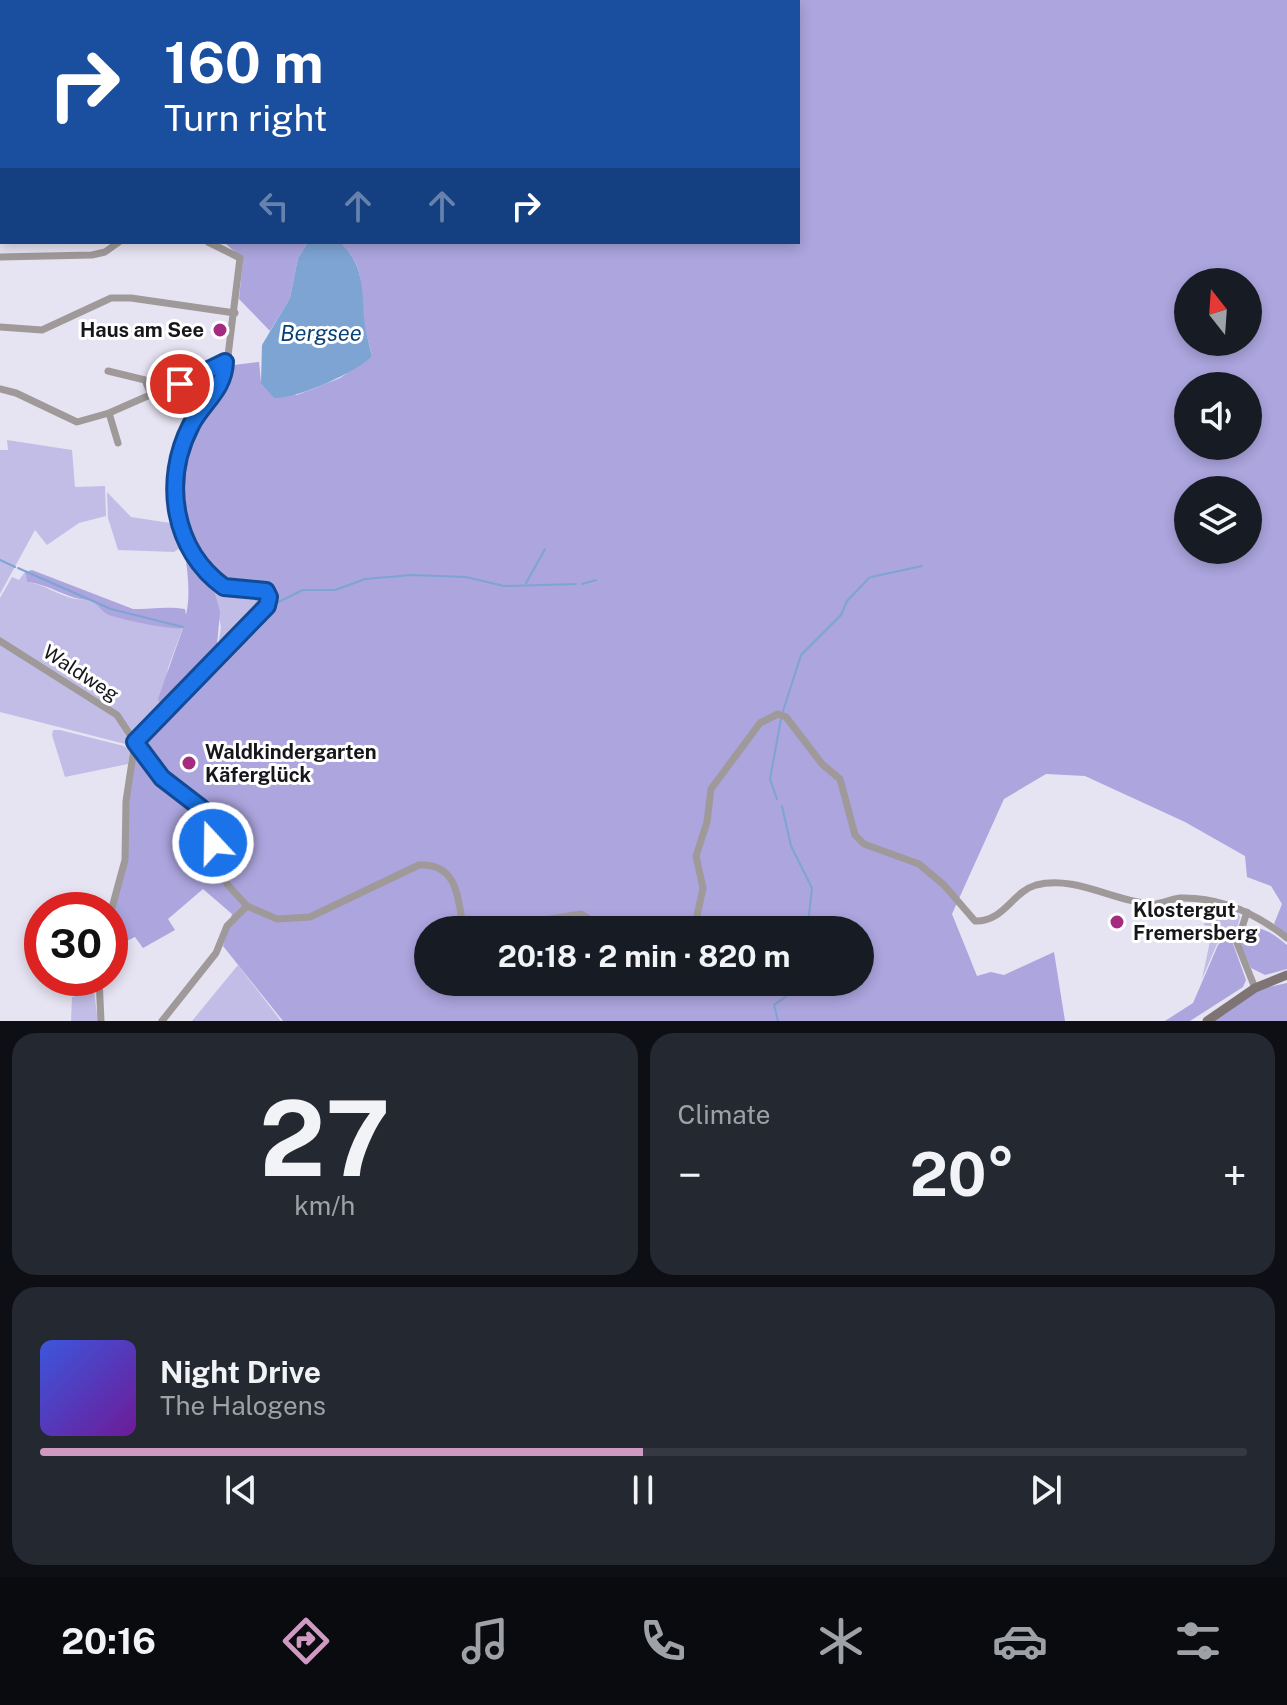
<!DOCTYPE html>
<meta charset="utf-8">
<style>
body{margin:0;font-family:"Public Sans",sans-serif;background:#242831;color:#f1f3f6;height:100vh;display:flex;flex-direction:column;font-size:30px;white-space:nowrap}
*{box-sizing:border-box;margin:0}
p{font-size:26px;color:#9ea1a6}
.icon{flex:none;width:44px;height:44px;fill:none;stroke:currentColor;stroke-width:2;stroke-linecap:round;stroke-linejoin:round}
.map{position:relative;height:1021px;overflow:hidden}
.side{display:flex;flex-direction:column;gap:12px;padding:12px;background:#0d0f14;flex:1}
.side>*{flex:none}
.hud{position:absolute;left:0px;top:0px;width:800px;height:244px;box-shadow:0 4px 12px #0003;background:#1a4fa0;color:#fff;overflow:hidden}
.needle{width:52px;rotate:343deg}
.buttons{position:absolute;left:1174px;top:268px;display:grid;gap:16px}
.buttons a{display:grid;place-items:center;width:88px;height:88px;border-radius:50%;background:#171b24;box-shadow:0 4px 12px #0003;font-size:40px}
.speed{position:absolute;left:24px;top:892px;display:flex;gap:16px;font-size:40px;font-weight:700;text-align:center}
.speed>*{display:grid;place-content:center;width:104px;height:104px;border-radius:50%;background:#171b24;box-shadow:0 4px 12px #0003;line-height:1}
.speed .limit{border:12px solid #d22;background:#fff;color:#111}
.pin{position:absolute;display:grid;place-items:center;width:68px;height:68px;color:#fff;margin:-34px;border:4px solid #fff;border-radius:50%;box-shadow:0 2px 8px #0007}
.me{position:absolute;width:88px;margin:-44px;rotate:339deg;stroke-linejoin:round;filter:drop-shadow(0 0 6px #0008)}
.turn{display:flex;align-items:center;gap:28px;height:168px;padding:0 32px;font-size:36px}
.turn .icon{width:104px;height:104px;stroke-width:2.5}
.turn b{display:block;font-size:56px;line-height:68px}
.lanes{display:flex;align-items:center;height:76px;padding:0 32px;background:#0003;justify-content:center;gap:40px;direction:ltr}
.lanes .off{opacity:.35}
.big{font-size:60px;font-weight:700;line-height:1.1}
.side .tile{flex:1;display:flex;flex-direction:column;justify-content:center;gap:12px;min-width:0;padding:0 28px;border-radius:24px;background:#242831}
.side .dial{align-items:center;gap:0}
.dial b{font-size:104px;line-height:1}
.song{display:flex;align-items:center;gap:24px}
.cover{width:96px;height:96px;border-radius:12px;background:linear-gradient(135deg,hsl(230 70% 55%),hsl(280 70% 35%))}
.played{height:8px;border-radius:4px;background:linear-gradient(90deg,#cf99c1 50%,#363941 50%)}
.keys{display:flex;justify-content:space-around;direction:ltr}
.heat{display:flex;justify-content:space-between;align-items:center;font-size:44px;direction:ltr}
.side .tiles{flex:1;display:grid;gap:12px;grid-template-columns:1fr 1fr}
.tile:last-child{grid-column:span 2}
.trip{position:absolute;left:414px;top:916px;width:460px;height:80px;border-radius:40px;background:#171b24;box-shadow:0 4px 12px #0003;font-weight:700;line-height:80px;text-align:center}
.dock{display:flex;height:128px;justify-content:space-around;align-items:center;background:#090b0e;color:#9ea1a6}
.dock .icon{width:56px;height:56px}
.dock .current{color:#cf99c1}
.dock b{font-size:36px;color:#f1f3f6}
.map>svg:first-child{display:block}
.green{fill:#c1bde6}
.forest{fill:#aca5de;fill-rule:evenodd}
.water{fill:#7ea4d3}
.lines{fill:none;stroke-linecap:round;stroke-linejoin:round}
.stream{stroke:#7ea4d3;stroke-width:2}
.street{stroke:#a09999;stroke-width:7}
.secondary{stroke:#7e7474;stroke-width:9}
.route-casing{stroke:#114b97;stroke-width:20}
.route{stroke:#1a73e8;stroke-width:14}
.poi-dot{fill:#a52b81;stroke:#fff;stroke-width:3}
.labels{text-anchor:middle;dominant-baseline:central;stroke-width:6;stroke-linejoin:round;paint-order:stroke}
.poi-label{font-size:20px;font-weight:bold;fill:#17161b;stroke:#fff;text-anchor:start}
.street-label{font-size:20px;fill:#17161b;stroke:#fff}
.water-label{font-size:22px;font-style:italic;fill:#084078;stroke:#fff}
</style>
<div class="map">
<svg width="1287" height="1021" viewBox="0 0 1287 1021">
<rect width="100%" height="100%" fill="#e6e4f2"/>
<!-- green -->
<g class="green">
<polygon points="7,440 72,450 75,487 105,486 106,516 79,523 47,545 35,530 0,594 0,450 8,450"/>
<polygon points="107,492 131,517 177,524 180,548 174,552 118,550 108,518"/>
<path d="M25,572L27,582C47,584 68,603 87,599L183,627L168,668L163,709L133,746L0,712V598L12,577L19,580Z"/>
<polygon points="209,573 266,591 267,606 216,658 221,627"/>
<polygon points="60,730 124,746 130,751 128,764 65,777 52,735 53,730"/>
<polygon points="1210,904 1237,910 1240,917 1234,941 1226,937 1217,944 1202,979 1213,927 1204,925"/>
<polygon points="238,965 281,1021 192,1021"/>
<polygon points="94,992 98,1021 71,1021 72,997"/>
</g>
<!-- forest -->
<g class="forest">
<path d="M414,0H1287V935L1274,924L1282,904L1271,886L1247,877L1245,856L1185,822L1085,776L1046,774L1004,799L952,914L977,976L991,972L1004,975L1054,952L1065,1021H283L223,946L232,914L203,889L168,919L175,930L143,948L135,937L110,949V915L120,885L133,746L163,709L158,699L183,628C175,631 119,619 109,615C102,612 98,604 90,600C68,600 50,584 27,582L25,572L32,570L133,609C150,609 169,606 185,609L186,615C196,571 172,519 178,473C182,442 195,419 214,395C224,383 230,381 234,365L259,362L261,382L297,395L340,378L372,356C370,345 366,335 364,324C358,289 369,271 340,242H798V2H412ZM1188,282H1248V342H1188ZM1188,386H1248V446H1188ZM1188,490H1248V550H1188ZM210,575L224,587L265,591L267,607L216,656L220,612ZM428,930H860V982H428Z"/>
<polygon points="224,242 308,242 298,258 290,298 270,331 239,299 243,259"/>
<path d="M1247,927C1264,927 1274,934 1287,945V969L1265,975L1251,968L1240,943Z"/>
<polygon points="1226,938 1232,941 1246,980 1243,987 1190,1021 1165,1021 1193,1003 1218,945"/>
<polygon points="1287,983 1287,1021 1212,1021 1260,989"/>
</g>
<!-- water -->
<path class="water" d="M308,242H340C364,265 362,288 364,318C365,330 369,343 372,356C357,372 297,399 274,398L261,383L262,345L290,298L298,258Z"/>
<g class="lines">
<!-- stream -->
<g class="stream">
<polyline points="0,560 15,567"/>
<polyline points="18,568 111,609 183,627"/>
<polyline points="871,577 922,566"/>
<polyline points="526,583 545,549"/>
<polyline points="582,584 596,580"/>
<polyline points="270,606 303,590 335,590 365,579 412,575 466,577 504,586 576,584"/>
<polyline points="783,711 801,655 841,615 847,601 869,578"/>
<polyline points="777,799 770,779 781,719"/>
<polyline points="782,806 791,846 812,888 809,915 813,930"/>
<polyline points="778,1021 774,1005 806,982"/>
</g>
<!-- street -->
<g class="street">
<polyline points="0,216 2,215"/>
<polyline points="0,257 92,255 105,252 119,242"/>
<polyline points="0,327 42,330 111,298 131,298 235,313"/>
<polyline points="108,371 145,380 151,395"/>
<polyline points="0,389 16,393 77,422 109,413 225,362"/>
<polyline points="109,413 118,443"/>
<path d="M0,641L117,715L152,768L201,808L227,884L247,906L277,919L310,917L419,865C459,863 457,899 464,930"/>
<polyline points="1247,912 1237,943 1255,988"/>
<polyline points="110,915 125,860 126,801 135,742 267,606 269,597 266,591 224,587 218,582 182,538 176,515 176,496 189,429 202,406 225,380 240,258 208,242"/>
<polyline points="524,930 544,920 581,914 606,930"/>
<path d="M694,930L703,888L696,856L707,822L711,789L760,723L778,714L786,717L822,764L840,779L855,835L864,844L919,864L944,885L975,921C1004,922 1012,892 1036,885C1075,875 1113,901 1151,904C1160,905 1170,899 1180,898C1220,897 1257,914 1287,938"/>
<polyline points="99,978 101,1021"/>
<polyline points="162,1021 216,953 227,926 247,906"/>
</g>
<!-- secondary -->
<polyline class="secondary" points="1207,1021 1255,988 1287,975"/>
</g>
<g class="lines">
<!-- route casing -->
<g class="route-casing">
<path id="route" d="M180,384L225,362C224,390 203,402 191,425C162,481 173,550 224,587L266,591L269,597L267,606L135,742L162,778L201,808L213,843"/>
</g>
<!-- route -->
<use href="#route" class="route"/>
</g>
<!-- markers -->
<g class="poi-dot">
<circle cx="220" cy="330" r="8"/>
<circle cx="189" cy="763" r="8"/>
<circle cx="1117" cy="922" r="8"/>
</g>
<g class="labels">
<!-- poi labels -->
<g class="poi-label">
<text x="204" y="330" text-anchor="end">Haus am See</text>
<text x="205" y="752">Waldkindergarten<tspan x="205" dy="23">Käferglück</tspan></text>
<text x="1133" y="910">Klostergut<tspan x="1133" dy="23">Fremersberg</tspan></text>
</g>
<!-- street labels -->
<g class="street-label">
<text transform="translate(81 673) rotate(33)">Waldweg</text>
</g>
<!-- water labels -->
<g class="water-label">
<text x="321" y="333">Bergsee</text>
</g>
</g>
</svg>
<div class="buttons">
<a><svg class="needle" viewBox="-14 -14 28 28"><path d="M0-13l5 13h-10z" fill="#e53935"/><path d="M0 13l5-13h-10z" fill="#9ea1a6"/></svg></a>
<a><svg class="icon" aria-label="sound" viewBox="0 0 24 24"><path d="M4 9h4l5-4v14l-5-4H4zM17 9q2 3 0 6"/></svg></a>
<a><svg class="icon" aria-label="layers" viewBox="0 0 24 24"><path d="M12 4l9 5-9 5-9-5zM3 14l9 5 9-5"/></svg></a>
</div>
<div class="speed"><div class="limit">30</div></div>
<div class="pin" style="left:180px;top:384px;background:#d93025"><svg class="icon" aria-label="arrive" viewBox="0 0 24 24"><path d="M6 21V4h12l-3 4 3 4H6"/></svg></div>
<svg class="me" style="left:213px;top:843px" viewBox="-20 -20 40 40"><circle r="17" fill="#1a73e8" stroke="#fff" stroke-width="3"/><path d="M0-11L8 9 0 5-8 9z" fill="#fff"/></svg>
<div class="trip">20:18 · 2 min · 820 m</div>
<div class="hud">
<div class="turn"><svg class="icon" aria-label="right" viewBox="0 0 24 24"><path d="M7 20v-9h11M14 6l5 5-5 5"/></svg><div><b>160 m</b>Turn right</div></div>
<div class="lanes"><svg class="icon off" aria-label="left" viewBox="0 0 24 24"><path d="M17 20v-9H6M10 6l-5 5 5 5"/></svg><svg class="icon off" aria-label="ahead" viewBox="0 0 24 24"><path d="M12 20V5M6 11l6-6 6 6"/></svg><svg class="icon off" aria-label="ahead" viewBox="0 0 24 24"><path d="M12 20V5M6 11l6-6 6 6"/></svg><svg class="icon" aria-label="right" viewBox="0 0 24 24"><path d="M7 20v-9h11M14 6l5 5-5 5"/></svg></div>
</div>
</div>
<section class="side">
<div class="tiles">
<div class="tile dial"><b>27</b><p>km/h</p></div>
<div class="tile"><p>Climate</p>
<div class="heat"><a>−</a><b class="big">20°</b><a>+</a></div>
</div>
<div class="tile">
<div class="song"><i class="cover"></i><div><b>Night Drive</b><p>The Halogens</p></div></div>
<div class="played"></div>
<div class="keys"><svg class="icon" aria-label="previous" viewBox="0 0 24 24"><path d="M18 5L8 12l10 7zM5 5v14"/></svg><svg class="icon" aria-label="pause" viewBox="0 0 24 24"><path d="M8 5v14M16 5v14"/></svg><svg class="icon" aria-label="next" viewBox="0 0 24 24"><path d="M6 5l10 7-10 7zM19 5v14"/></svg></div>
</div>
</div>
</section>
<nav class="dock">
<b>20:16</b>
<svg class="icon current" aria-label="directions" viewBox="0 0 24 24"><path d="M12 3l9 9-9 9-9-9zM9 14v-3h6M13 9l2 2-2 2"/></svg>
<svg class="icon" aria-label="music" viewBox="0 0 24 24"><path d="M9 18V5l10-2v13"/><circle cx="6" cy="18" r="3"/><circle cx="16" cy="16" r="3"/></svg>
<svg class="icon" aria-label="phone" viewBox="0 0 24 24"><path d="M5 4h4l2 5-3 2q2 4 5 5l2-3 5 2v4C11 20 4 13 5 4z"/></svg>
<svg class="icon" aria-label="climate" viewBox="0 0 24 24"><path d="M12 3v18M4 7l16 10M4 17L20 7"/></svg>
<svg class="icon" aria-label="car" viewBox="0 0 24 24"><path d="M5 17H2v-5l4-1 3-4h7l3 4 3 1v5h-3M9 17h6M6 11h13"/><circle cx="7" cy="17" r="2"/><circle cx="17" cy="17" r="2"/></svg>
<svg class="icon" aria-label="filters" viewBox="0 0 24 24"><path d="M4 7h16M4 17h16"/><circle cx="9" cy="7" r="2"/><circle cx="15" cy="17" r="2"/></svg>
</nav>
